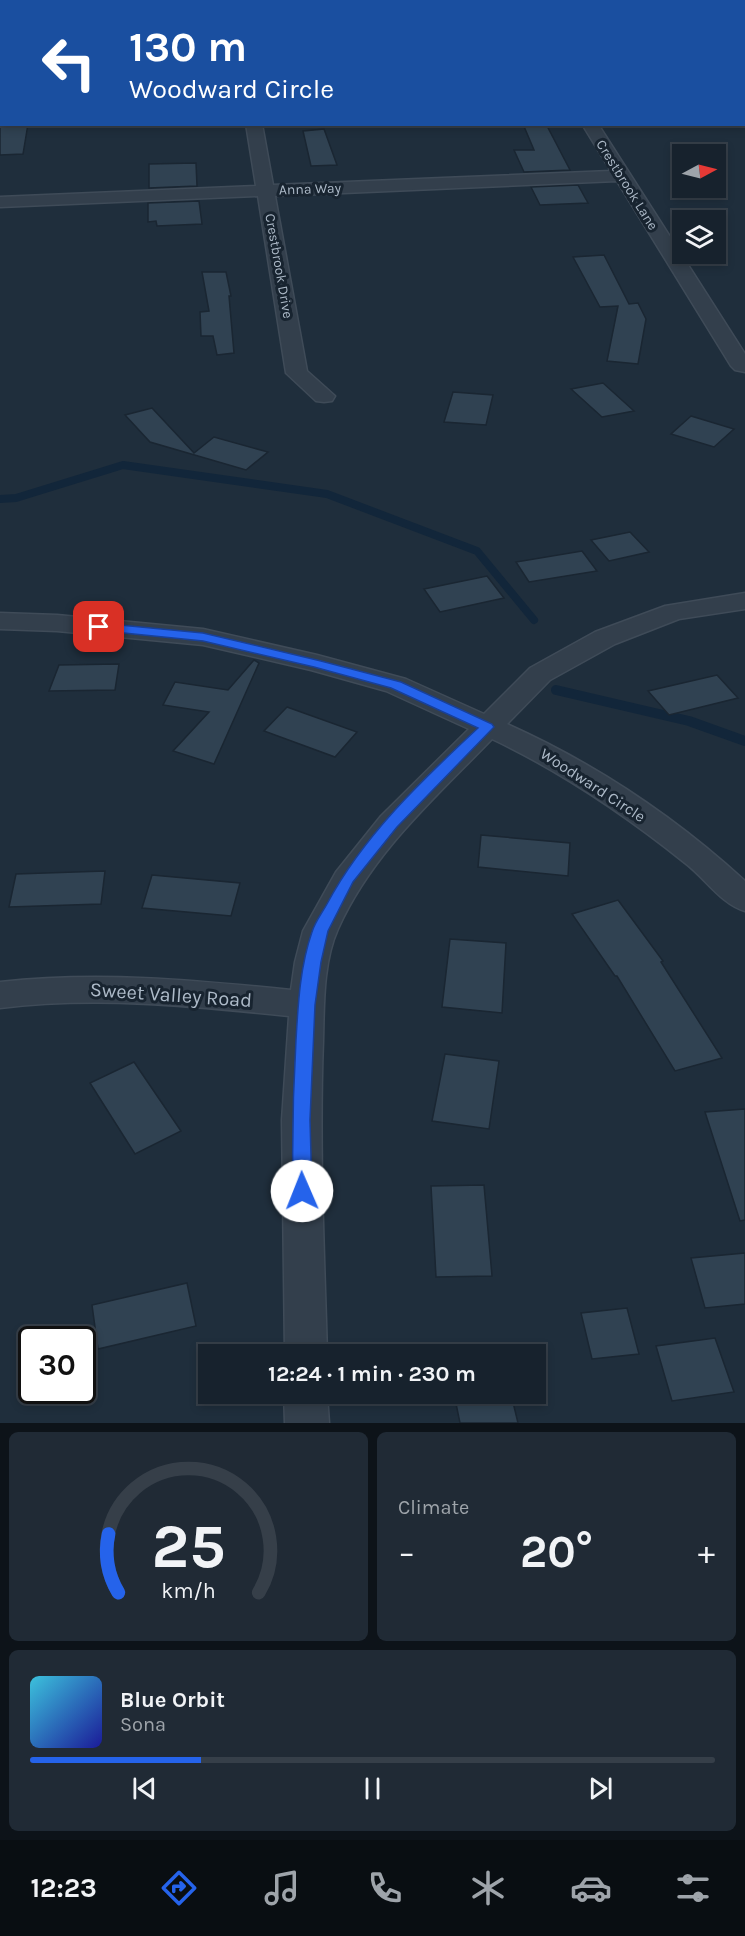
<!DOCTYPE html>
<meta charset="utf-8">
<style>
body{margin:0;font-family:Karla,sans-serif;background:#202a35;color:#f1f3f6;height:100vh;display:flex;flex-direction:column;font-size:22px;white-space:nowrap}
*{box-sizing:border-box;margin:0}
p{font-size:20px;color:#9ea4aa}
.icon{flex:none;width:33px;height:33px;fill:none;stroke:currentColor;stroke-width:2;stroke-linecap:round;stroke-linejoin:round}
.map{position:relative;height:1423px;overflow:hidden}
.panel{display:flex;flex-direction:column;gap:9px;padding:9px;background:#0d1319;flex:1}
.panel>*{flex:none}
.guide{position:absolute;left:0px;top:0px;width:746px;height:126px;box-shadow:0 3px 9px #0003,0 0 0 2px #363f49;background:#1a4fa0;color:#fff;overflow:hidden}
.needle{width:39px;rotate:83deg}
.buttons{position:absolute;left:672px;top:144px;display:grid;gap:12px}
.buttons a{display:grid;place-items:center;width:54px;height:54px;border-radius:0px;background:#17222d;box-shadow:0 3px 9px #0003,0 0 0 2px #363f49;font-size:30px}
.speed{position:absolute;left:18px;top:1326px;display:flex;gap:12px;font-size:30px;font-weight:700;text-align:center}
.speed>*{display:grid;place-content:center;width:78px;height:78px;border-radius:50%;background:#17222d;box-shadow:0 3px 9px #0003,0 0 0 2px #363f49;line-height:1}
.speed .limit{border:3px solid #111;border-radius:9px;background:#fff;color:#111}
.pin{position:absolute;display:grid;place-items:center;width:51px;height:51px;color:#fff;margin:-26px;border-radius:12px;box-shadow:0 3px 9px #0006}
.me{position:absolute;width:66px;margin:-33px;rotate:359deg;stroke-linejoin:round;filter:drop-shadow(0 0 4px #0008)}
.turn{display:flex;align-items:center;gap:21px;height:126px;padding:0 30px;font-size:27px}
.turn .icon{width:78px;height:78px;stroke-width:2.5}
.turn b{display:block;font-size:42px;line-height:51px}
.big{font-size:45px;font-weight:700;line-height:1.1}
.panel .card{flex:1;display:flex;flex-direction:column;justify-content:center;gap:9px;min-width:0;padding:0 21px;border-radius:9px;background:#202a35}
.panel .dial{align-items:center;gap:0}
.dial svg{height:156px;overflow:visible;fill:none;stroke:#363f49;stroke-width:7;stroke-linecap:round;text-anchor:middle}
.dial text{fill:#f1f3f6;stroke:none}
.song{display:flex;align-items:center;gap:18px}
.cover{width:72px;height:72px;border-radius:9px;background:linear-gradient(135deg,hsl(190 70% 55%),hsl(240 70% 35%))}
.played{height:6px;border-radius:3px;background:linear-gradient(90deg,#2563eb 25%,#363f49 25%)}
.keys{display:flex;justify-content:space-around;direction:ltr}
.heat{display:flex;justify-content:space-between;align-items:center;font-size:33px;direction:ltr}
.panel .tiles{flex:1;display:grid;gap:9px;grid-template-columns:1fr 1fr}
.card:last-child{grid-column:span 2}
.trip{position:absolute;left:198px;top:1344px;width:348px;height:60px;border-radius:0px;background:#17222d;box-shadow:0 3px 9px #0003,0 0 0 2px #363f49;font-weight:700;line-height:60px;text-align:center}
.menu{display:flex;height:96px;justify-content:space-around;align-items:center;background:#090e12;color:#9ea4aa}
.menu .icon{width:42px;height:42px}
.menu .current{color:#2563eb}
.menu b{font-size:27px;color:#f1f3f6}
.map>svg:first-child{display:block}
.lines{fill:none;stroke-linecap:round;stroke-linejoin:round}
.stream-far1{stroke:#12263a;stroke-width:8}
.stream{stroke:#12263a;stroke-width:10}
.building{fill:#304252;stroke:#1a2632;stroke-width:1.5}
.minor-casing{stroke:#3f4b58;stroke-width:3}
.tertiary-casing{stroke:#3f4b58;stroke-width:2}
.minor{fill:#333f4c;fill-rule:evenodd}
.tertiary{fill:#333f4c;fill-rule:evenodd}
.route{fill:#2563eb;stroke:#184099;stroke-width:1.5}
.labels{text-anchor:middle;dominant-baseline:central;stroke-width:6;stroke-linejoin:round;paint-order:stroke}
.far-street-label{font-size:14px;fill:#adbac8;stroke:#182430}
.street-label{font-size:16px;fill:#adbac8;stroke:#182430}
.near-street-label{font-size:20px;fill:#adbac8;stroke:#182430}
</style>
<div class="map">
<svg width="745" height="1423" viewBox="0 0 745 1423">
<rect width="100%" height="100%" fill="#1f2e3c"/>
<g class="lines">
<!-- stream-far1 -->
<polyline class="stream-far1" points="0,499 16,498 123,465 327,494 477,551 534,620"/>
<!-- stream -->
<polyline class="stream" points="556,690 689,721 745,741"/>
</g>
<!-- building -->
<g class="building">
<polygon points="0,124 28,124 23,154 0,155"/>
<polygon points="523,124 546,124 570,170 524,172 514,150 534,150"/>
<polygon points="324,129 337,165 311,166 303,131"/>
<polygon points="196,163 197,186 149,188 149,164"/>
<polygon points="578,185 588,203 540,205 531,187"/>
<polygon points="199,201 202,224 157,226 156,221 148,222 148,203"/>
<polygon points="604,255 629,304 638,303 646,319 638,364 607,361 618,306 600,307 573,257"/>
<polygon points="202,272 226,272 231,296 229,296 234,353 217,355 213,336 201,336 200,312 209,311"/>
<polygon points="603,383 634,411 602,417 571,389"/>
<polygon points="453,392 493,395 486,425 444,422"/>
<polygon points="152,408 194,453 214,437 268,452 246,470 150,442 125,415"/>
<polygon points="691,416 734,429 714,447 671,434"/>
<polygon points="630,532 649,552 609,561 591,540"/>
<polygon points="582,551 597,571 529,582 516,562"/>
<polygon points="487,576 504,598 440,612 424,589"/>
<polygon points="254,660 259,663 214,764 173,751 209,712 163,705 175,682 228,690"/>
<polygon points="119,664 115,690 49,691 59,665"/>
<polygon points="717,675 738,698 669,715 648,691"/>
<polygon points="287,707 357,732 335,757 264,731"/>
<polygon points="481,835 570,843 568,876 478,867"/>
<polygon points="105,871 101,904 9,907 16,874"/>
<polygon points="152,875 240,883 231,916 142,908"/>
<polygon points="618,900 663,961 661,962 722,1058 675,1071 617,976 615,976 572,914"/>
<polygon points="450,939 506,943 502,1013 442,1007"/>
<polygon points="445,1054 499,1061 489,1129 432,1121"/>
<polygon points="134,1062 181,1131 135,1154 90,1083"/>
<polygon points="745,1109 745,1220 740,1221 705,1112"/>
<polygon points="484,1185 492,1276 436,1277 431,1186"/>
<polygon points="745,1253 745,1304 705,1308 691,1258"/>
<polygon points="187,1283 196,1326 98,1349 92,1305"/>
<polygon points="627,1308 639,1354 592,1359 581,1313"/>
<polygon points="715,1338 734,1392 672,1401 656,1346"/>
<polygon points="454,1394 511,1394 518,1423 460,1423"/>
</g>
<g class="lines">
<!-- minor casing -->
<g class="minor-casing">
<g id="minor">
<rect x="744" y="57" width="1" height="8"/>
<polygon points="246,124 262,124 273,185 611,171 582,124 598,124 745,354 745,372 735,370 731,366 617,181 275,196 307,371 335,396 332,401 324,402 316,401 286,373 258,196 0,207 0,197 256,186"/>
<path d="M745,593V609L679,619L615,644L550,680L507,724C594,763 675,817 745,881V911C721,904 705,878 685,863C625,815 562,772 492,739C435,798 372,853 338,929C323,962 324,1005 323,1041C319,1145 324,1249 327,1354H285L282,1120L289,1016C192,1006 97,996 0,1008V982C98,971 194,980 291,990L295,962L303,931L336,872L381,816L469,729L386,691L311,670L203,645L57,631L0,629V613L57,615L203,629L317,655L406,679L484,714L530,668L595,632L665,606Z"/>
<polygon points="284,1394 327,1394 329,1423 285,1423"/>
</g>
</g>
<!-- tertiary casing -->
<g class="tertiary-casing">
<g id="tertiary">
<polygon points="0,0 6,2 2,2 2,10"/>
<polygon points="744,20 745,21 745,31 744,30"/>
</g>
</g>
<!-- minor -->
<use href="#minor" class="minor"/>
<!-- tertiary -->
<use href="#tertiary" class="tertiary"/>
</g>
<!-- route -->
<path class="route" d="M99,623L203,633L321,661L401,682L492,724L494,727L397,827L353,882L328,931L321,962L315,1005L310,1120L312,1191L309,1196L302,1199L296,1196L293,1191C292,1140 293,1091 296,1040C298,1005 300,966 312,932C315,922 322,913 327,904C363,836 422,780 478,728L391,688L314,667L203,641L94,630L92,627Z"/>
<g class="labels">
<!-- far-street labels -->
<g class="far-street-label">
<text transform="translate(627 185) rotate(58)">Crestbrook Lane</text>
<text transform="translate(310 189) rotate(-2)">Anna Way</text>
<text transform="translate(279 266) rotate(80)">Crestbrook Drive</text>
</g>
<!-- street labels -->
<g class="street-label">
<text transform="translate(593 785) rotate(33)">Woodward Circle</text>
</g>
<!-- near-street labels -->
<g class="near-street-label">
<text transform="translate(171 995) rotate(4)">Sweet Valley Road</text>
</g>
</g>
</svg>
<div class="buttons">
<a><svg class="needle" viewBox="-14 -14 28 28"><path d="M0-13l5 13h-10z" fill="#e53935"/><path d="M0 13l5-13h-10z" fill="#9ea4aa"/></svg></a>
<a><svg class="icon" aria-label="layers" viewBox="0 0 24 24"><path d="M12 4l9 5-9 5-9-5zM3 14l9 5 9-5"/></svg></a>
</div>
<div class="speed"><div class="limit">30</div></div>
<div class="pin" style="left:99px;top:627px;background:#d93025"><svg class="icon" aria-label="arrive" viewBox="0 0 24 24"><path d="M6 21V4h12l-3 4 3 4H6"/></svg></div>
<svg class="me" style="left:302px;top:1191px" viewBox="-20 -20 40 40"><circle r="19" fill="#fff"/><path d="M0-13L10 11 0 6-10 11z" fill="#2563eb"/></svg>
<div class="trip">12:24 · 1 min · 230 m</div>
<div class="guide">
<div class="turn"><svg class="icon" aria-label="left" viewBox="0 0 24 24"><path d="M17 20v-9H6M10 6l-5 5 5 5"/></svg><div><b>130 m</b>Woodward Circle</div></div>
</div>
</div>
<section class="panel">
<div class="tiles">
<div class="card dial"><svg viewBox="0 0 100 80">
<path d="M14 69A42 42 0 1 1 86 69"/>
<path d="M14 69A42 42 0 0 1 9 39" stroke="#2563eb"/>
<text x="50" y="56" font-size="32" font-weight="700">25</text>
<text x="50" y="72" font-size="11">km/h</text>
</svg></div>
<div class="card"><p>Climate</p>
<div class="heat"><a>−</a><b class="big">20°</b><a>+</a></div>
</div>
<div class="card">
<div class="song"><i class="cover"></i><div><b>Blue Orbit</b><p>Sona</p></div></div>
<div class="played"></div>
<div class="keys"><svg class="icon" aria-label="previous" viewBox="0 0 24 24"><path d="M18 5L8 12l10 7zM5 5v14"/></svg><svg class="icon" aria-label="pause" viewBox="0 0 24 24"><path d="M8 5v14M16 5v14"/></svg><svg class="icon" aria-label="next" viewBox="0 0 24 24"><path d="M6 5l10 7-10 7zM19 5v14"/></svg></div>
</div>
</div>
</section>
<nav class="menu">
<b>12:23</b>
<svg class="icon current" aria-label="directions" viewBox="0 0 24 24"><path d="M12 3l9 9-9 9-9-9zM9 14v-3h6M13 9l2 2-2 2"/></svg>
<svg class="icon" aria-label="music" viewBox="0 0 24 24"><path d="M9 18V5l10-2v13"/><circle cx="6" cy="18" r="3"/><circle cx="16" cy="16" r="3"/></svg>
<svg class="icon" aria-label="phone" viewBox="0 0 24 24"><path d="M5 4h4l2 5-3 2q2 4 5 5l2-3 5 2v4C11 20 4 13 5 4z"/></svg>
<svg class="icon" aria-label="climate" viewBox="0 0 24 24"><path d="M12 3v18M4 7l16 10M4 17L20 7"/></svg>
<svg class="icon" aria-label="car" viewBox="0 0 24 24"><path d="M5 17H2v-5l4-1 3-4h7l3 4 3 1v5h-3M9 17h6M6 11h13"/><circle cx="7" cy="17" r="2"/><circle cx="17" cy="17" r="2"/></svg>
<svg class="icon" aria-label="filters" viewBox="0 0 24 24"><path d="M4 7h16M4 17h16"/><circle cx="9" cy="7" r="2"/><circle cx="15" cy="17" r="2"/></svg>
</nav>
